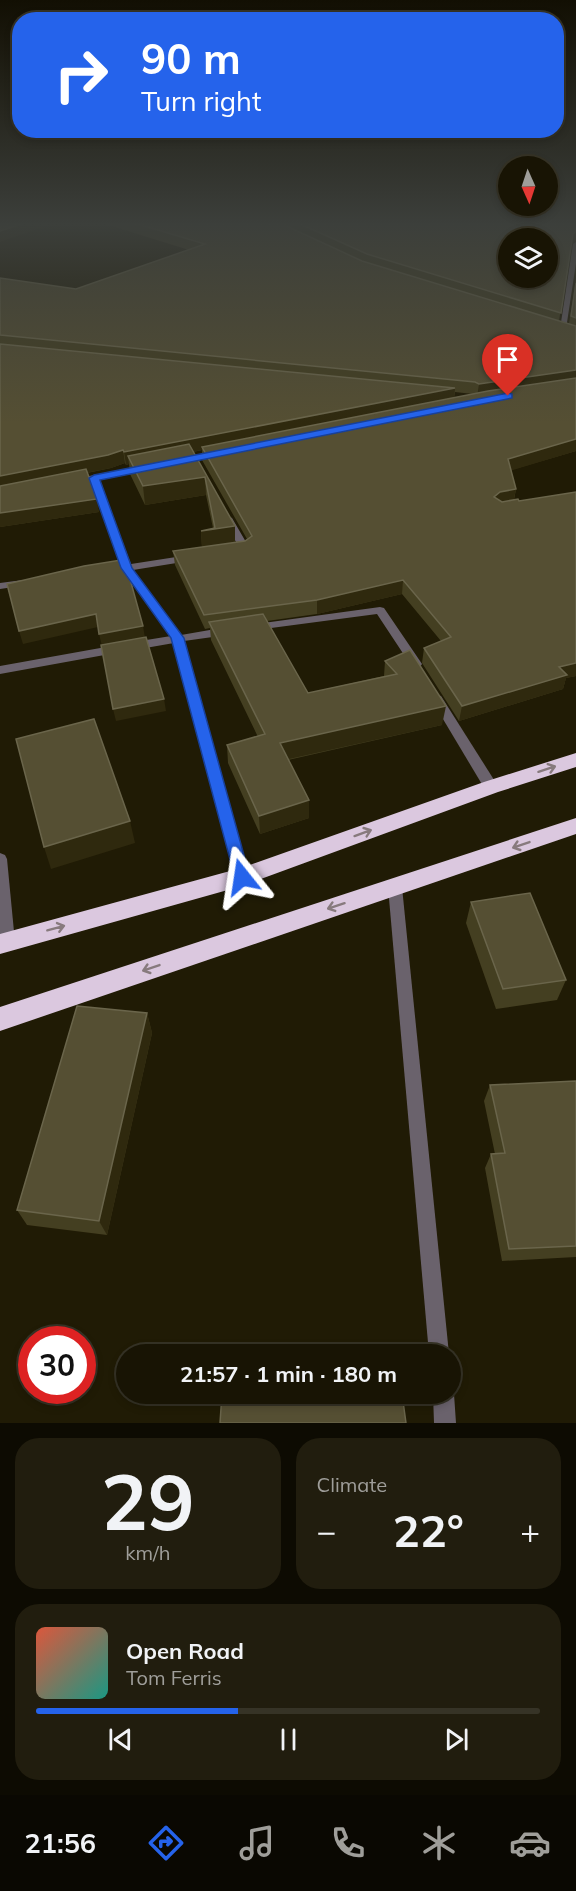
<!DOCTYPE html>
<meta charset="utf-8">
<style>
body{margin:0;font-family:Mulish,sans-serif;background:#211d0e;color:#f1f3f6;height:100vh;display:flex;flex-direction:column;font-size:22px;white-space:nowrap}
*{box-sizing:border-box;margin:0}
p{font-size:20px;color:#9f9e9a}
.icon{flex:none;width:33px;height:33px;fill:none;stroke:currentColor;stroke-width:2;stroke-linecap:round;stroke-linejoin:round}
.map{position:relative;height:1423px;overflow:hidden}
.sheet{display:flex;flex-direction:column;gap:15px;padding:15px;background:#0d0b02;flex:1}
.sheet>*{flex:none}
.guide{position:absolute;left:12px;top:12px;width:552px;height:126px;border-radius:24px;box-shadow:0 3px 9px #0003,0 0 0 2px #363326;background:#2563eb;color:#fff;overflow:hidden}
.needle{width:39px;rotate:177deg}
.fabs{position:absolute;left:498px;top:156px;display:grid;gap:12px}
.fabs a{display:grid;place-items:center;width:60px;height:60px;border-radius:50%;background:#181404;box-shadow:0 3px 9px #0003,0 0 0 2px #363326;font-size:30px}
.speed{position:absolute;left:18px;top:1326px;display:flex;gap:12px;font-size:30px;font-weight:700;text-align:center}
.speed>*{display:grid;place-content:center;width:78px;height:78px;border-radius:50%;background:#181404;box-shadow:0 3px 9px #0003,0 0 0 2px #363326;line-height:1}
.speed .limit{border:9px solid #d22;background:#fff;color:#111}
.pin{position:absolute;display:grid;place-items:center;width:51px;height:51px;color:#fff;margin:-62px -26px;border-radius:50% 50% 50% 0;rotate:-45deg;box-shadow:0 0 6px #0007}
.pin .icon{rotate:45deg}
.me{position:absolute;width:66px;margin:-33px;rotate:345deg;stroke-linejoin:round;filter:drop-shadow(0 0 4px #0008)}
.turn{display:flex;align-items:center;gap:21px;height:126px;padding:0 30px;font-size:27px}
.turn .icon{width:78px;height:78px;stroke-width:2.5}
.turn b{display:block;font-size:42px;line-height:51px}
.big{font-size:45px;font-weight:700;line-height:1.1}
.sheet .card{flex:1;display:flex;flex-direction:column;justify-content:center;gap:9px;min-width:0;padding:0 21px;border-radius:24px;background:#211d0e}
.sheet .dial{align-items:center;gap:0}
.dial b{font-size:78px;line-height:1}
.song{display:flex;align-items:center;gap:18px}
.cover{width:72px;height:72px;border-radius:9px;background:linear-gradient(135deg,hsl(10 70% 55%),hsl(170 70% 35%))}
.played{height:6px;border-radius:3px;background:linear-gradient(90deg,#2563eb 40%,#363326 40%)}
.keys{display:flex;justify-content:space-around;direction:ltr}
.heat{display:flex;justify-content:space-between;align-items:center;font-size:33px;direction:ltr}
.sheet .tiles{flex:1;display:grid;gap:15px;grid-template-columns:1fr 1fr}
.card:last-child{grid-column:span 2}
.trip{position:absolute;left:116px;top:1344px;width:345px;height:60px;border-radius:30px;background:#181404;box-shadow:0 3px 9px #0003,0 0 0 2px #363326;font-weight:700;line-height:60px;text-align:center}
.menu{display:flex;height:96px;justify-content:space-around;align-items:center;background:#0a0802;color:#9f9e9a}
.menu .icon{width:42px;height:42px}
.menu .active{color:#2563eb}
.menu b{font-size:27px;color:#f1f3f6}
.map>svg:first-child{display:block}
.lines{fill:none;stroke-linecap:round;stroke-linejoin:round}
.street{fill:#6a626c;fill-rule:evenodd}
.highway{fill:#dbc8df;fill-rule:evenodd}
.wall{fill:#443f21;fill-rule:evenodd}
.shaded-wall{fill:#2f290e}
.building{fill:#554f33;stroke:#6a654b;stroke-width:1.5;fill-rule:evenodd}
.oneway{stroke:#877a7d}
.route{fill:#2563eb;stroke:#184099;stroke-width:1.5}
</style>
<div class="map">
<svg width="576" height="1423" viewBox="0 0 576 1423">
<rect width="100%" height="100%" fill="#201b05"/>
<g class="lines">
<!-- street -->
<g class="street">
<polygon points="576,242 576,263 566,329 563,331 560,329 573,244"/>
<polygon points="145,465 149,468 148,470 99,480 131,564 189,555 194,558 189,561 133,570 181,635 227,627 232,631 227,635 184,641 249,877 247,881 242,883 237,881 235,877 174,643 134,650 128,646 134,642 171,636 124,571 116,571 115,569 121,566 90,481 74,485 70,482 74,479"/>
<polygon points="227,515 232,518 250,549 248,551 239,553 234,550 239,547 222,518"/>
<polygon points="23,580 27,581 28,583 27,585 0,589 0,583"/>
<polygon points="380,607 384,608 420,661 422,664 420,667 412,667 377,614 256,630 251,627 256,624"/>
<polygon points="117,645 123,649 121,652 0,674 0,666"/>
<polygon points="437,695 441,696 496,783 498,787 496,791 486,791 431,699"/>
<polygon points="0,853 5,855 7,859 15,942 12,947 7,949 2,947 0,943"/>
<polygon points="395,881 400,883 402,887 449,1354 429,1354 388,887 390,883"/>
<polygon points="451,1386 454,1394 456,1423 434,1423 433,1394 450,1394"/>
</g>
<!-- highway -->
<g class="highway">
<polygon points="576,753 576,767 498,792 242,886 0,954 0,934 241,868 484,782"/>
<polygon points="576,818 576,834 0,1031 0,1007"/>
</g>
</g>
<!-- wall -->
<g class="wall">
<path d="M102,223H265L269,225L274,223H576L571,243L559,321L569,324L576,278V451L511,470L516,489L514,500L519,501L576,492V676L566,678L563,689L459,721L422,663L424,648L441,641L402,594L317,614L267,621L308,693L384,676L385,661L442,725L288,760L309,800V818L260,834L228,763L227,745L258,737L211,640L210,628L205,629L175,565L173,551L202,547L201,531L213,528L206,495L145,505L130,474L129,464L126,465L125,463L111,468L87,473L99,512L0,527V278L76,289L189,250ZM455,392L473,394L454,398ZM202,450V460L247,539L245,541L235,542V526L193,452Z"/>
<polygon points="471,902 566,980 557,1000 496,1009 466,923"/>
<polygon points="147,1013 152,1033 107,1235 27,1225 17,1210"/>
<polygon points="576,1081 576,1257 502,1261 485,1168 491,1154 495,1154 484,1101 490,1085"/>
</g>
<!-- shaded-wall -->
<g class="shaded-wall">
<polygon points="24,223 55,223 0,242 0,231"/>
<polygon points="576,231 576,240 571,244 573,234"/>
<polygon points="576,370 576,382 477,397 479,384"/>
<polygon points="455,388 454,401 202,447 202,450 132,464 128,456 129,464 126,465 124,452"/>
<polygon points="576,439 576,451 506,472 508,459"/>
<polygon points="123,450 125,463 111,468 0,490 0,476"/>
<polygon points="205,477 206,495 145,505 143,486"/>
<polygon points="516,489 513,503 498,505 494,497 500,492"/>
<polygon points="97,499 99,512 0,527 0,513"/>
<polygon points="235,526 235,545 202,550 201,531"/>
<polygon points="403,580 402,594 317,614 317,600"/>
<polygon points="96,614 98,627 23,644 19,631"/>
<polygon points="143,626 145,638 102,646 99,634"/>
<polygon points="576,663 576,676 566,678 563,689 459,721 462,706 559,667"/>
<polygon points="164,699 166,711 116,721 113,709"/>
<polygon points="446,706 442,725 280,761 280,743"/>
<polygon points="309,800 309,818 260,834 259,816"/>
<polygon points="130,821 135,843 51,869 44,847"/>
<polygon points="147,1013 152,1033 107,1235 99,1221"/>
</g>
<!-- building -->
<g class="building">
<polygon points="0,223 24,223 0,231"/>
<polygon points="134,223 265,223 269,225 274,223 280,223 362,261 576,326 576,370 479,384 475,382 0,335 0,278 76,289 205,244"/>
<path d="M298,223H576V231L573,234L561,313L367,254ZM508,238H548V278H508Z"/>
<polygon points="576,283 576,318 571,316"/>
<polygon points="0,344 455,388 124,452 123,450 108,455 0,476"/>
<polygon points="576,378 576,439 508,459 516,489 500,492 494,497 502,502 518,499 519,501 576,492 576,663 559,667 567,675 462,706 424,648 451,637 403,580 317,600 204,615 173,551 245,541 252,536 202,447 488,391"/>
<polygon points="189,444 235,526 201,531 215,528 205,477 143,486 128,456"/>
<polygon points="86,469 97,499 0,513 0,486"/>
<polygon points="121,560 127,568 143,626 99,634 96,614 19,631 7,584 84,566"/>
<polygon points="263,614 308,693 397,674 385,661 410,650 446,706 280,743 309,800 259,816 227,745 265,734 209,622"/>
<polygon points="146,637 164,699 113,709 101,645"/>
<polygon points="94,719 130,821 44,847 16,739"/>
<polygon points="530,893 566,980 503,989 471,902"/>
<polygon points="77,1006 147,1013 99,1221 17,1210"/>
<polygon points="576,1081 576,1246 509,1249 491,1154 505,1153 490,1085"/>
<polygon points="224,1353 301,1354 224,1354"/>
<polygon points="222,1394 402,1394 406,1423 220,1423"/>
</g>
<!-- one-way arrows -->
<defs><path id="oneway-shaft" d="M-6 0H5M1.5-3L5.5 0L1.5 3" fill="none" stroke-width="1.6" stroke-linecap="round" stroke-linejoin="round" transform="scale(1.5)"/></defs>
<g class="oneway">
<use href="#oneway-shaft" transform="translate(547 769) rotate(-18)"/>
<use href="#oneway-shaft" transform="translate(363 833) rotate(-20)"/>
<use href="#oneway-shaft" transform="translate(521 845) rotate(161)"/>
<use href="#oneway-shaft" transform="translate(336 906) rotate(162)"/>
<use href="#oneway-shaft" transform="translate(56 928) rotate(-15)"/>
<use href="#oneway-shaft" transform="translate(151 968) rotate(161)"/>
</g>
<!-- sky -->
<linearGradient id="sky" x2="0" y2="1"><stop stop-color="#120f03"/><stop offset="0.53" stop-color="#3c3f3b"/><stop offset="1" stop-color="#3c3f3b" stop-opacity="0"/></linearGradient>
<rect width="576" height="423" fill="url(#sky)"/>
<!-- route -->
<polygon class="route" points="508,393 512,394 512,398 100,480 132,568 184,638 250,877 248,882 242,884 236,882 171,638 121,568 89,478 94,475"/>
</svg>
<div class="fabs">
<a><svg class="needle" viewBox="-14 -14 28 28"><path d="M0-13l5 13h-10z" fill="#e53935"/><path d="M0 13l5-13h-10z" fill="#9f9e9a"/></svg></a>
<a><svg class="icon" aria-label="layers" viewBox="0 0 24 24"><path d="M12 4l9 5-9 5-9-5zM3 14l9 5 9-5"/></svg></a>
</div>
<div class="speed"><div class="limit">30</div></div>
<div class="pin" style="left:508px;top:396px;background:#d93025"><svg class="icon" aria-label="arrive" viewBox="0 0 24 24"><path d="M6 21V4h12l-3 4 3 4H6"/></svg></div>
<svg class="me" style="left:242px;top:877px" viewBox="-20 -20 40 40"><path d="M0-17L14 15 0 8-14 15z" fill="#2563eb" stroke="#fff" stroke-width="4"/></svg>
<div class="trip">21:57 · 1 min · 180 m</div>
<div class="guide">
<div class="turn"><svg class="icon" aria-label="right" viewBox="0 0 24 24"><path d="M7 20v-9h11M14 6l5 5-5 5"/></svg><div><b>90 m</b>Turn right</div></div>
</div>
</div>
<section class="sheet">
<div class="tiles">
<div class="card dial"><b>29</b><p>km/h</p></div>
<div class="card"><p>Climate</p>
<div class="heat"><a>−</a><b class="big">22°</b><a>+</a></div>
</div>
<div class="card">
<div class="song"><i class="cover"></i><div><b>Open Road</b><p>Tom Ferris</p></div></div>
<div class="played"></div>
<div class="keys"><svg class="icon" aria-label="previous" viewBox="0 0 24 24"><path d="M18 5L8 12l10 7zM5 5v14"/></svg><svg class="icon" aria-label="pause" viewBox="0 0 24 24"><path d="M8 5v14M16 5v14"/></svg><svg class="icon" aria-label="next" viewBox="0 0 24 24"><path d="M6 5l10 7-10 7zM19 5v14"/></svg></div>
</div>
</div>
</section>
<nav class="menu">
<b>21:56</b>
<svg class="icon active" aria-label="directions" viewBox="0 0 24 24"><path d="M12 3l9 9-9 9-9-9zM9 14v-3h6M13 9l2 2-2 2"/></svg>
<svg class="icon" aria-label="music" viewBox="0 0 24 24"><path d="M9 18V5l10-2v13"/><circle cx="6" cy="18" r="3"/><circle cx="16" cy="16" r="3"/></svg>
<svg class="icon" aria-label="phone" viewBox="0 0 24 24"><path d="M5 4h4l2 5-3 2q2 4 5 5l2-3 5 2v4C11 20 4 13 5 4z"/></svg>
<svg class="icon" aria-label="climate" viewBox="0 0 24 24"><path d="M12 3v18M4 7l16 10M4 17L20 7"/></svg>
<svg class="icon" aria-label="car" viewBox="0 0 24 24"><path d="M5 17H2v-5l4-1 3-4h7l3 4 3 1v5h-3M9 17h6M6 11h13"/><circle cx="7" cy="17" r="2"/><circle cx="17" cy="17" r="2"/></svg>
</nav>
